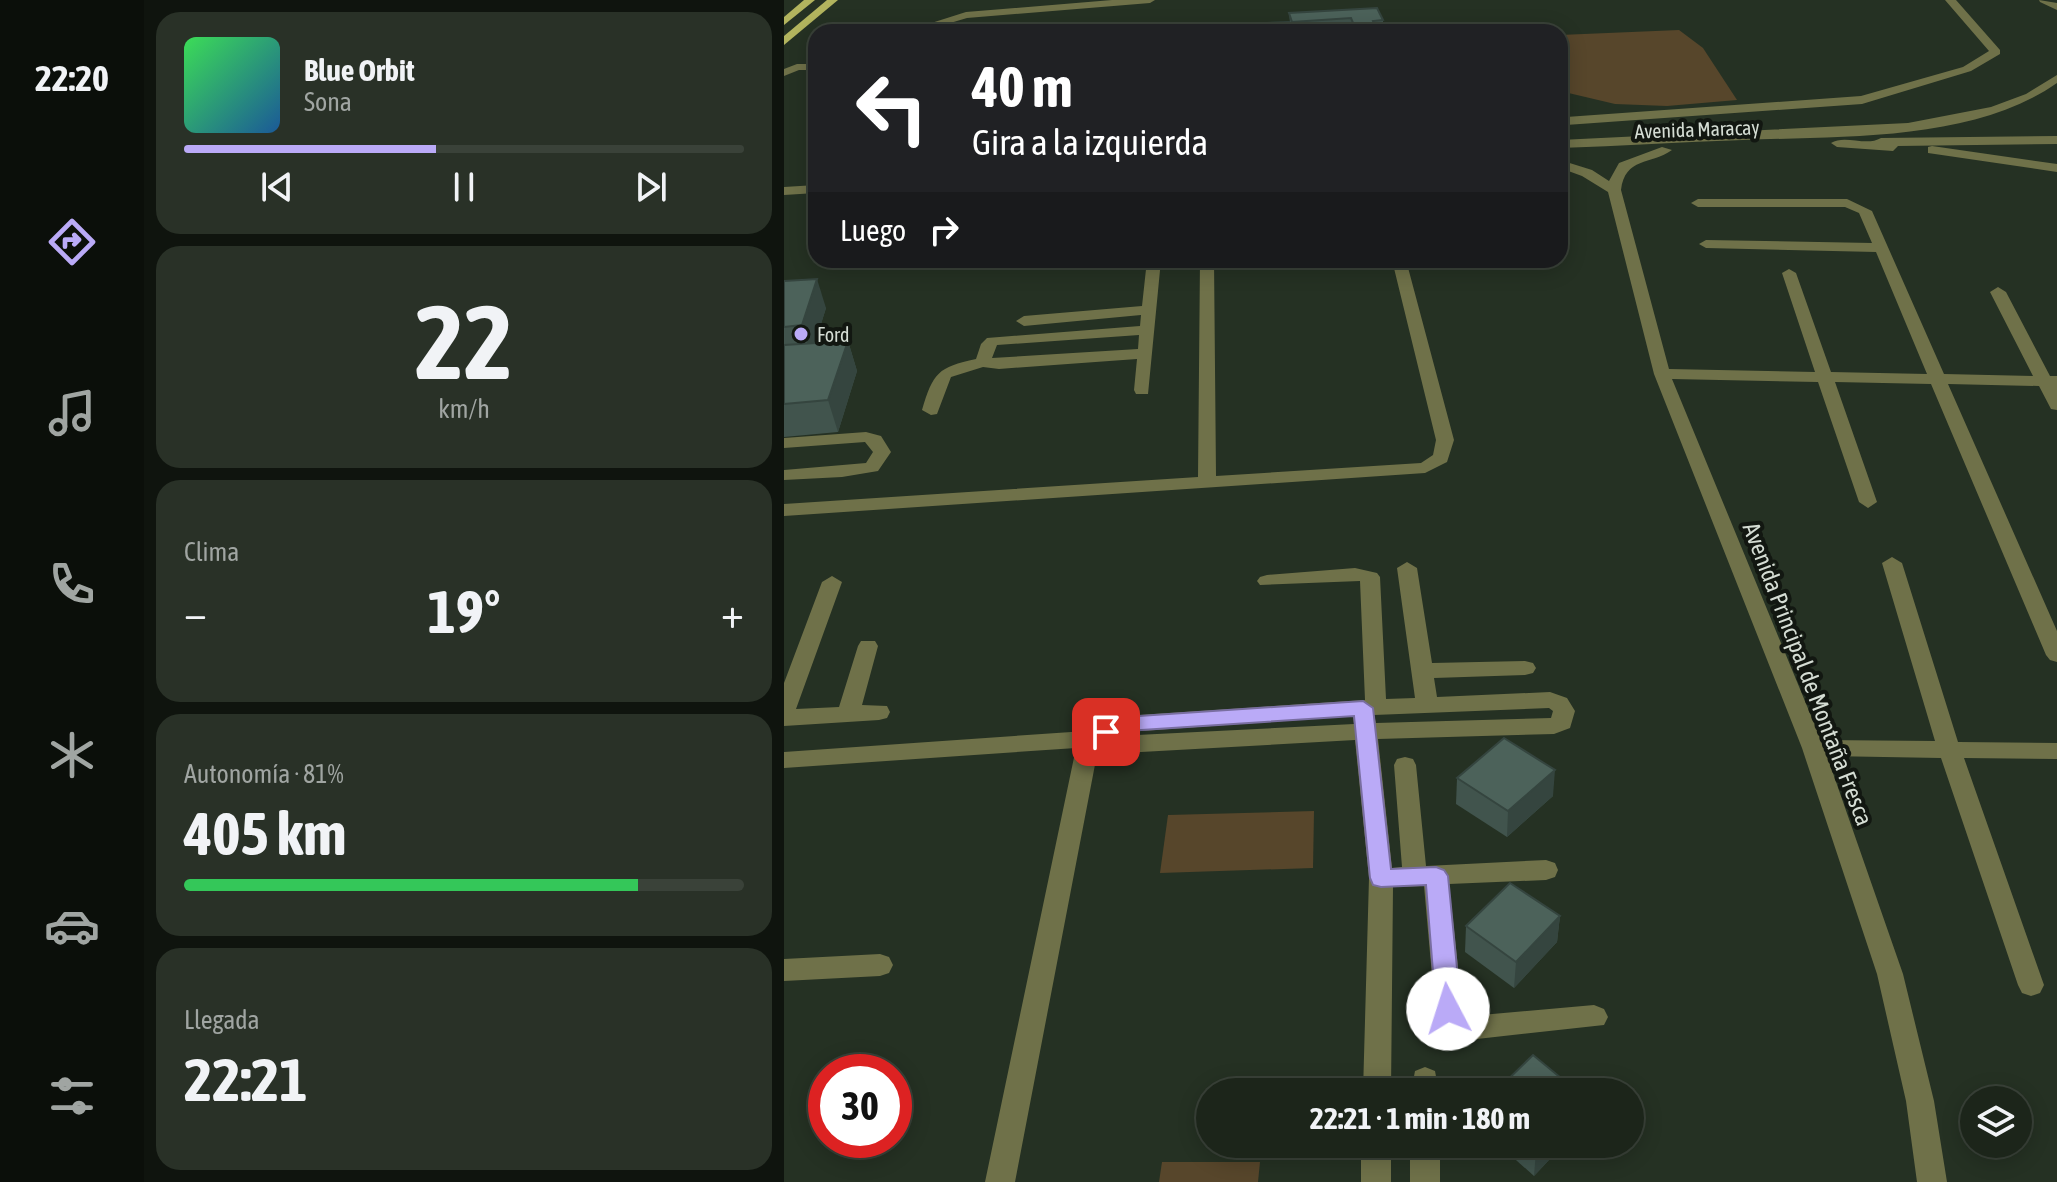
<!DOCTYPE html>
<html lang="es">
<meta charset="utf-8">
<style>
body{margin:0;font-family:"Asap Condensed",sans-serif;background:#293127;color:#f1f3f6;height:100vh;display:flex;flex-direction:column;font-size:30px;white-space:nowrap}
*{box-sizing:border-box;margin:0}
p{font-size:26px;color:#a0a5a2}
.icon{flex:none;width:44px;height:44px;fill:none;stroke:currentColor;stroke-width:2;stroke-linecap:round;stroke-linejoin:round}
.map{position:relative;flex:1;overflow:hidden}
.side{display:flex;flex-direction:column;gap:12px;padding:12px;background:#0f140e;width:640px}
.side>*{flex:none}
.top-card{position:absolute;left:24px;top:24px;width:760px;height:244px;border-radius:24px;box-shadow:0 4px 20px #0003,0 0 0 2px #3a4239;background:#202124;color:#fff;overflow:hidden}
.fabs{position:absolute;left:1176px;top:1086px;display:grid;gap:16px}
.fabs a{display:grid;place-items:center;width:72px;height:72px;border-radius:50%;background:#1c251a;box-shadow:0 4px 20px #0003,0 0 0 2px #3a4239;font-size:40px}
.speed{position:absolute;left:24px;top:1054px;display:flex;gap:16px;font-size:40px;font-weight:700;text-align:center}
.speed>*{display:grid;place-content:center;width:104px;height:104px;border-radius:50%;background:#1c251a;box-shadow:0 4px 20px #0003,0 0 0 2px #3a4239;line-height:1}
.speed .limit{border:12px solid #d22;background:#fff;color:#111}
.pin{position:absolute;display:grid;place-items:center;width:68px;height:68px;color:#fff;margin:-34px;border-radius:16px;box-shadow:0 4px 12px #0006}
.me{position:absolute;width:88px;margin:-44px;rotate:355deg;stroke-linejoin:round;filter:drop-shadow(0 0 6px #0008)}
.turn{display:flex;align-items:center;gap:28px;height:168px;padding:0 32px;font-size:36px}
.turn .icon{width:104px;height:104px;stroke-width:2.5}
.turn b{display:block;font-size:56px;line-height:68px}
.then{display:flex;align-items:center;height:76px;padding:0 32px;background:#0003;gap:16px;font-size:30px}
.big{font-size:60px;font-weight:700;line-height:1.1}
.side .widget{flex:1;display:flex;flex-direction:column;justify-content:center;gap:12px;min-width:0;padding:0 28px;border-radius:24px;background:#293127}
.side .dial{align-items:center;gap:0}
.dial b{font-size:104px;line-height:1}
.song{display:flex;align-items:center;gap:24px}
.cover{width:96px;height:96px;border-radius:12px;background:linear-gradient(135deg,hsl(130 70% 55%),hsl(210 70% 35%))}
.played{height:8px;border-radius:4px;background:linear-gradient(90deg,#baaaf7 45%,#3a4239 45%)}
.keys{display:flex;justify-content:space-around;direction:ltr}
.heat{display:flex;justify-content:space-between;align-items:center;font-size:44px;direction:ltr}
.charge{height:12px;border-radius:6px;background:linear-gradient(90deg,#34c759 81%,#3a4239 0)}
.trip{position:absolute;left:412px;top:1078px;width:448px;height:80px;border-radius:40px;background:#1c251a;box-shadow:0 4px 20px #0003,0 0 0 2px #3a4239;font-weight:700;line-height:80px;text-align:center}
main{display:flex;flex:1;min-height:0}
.menu{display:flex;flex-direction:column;width:144px;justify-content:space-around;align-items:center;background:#0b0f0a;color:#a0a5a2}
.menu .icon{width:56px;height:56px}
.menu .on{color:#baaaf7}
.menu b{font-size:36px;color:#f1f3f6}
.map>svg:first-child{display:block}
.green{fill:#57462b}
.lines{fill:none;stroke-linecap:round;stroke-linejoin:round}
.minor{fill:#6f7149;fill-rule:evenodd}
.major{fill:#b2b45e;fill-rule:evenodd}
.wall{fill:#41544d}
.shaded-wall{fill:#35453f}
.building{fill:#4c625a;stroke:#35453f;stroke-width:2}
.route{fill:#baaaf7;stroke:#796ea1;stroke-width:2}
.poi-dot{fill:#baaaf7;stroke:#121711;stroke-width:3}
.labels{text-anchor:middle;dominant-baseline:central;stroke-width:8;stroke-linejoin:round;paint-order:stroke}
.far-street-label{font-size:20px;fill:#d5ddd4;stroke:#121711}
.far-poi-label{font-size:20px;fill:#d5ddd4;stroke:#121711;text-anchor:start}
.street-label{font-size:24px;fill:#d5ddd4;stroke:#121711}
</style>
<main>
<nav class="menu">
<b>22:20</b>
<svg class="icon on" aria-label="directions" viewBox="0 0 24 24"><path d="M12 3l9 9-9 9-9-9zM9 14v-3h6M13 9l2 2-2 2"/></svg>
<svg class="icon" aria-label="music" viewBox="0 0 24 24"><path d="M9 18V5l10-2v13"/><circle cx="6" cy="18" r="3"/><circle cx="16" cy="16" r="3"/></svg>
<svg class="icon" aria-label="phone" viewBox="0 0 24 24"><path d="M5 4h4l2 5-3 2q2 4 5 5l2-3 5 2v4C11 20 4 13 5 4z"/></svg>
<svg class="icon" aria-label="climate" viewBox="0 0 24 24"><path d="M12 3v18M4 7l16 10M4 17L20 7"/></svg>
<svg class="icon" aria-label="car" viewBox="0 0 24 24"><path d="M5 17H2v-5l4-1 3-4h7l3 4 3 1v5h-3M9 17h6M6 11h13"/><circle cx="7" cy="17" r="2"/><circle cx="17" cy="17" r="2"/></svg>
<svg class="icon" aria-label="filters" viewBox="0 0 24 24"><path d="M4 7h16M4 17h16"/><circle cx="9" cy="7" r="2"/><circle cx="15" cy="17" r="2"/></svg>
</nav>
<section class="side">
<div class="widget">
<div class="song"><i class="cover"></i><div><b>Blue Orbit</b><p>Sona</p></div></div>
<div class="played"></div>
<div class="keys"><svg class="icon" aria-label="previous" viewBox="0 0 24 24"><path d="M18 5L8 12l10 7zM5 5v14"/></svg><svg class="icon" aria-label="pause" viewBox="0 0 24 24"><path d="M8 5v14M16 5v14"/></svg><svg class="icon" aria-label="next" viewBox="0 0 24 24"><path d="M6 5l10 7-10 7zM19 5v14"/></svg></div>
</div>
<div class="widget dial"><b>22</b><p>km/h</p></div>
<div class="widget"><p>Clima</p>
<div class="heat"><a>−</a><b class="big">19°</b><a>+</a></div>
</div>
<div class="widget"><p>Autonomía · 81%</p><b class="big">405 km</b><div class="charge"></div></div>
<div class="widget"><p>Llegada</p><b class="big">22:21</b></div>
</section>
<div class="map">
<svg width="1273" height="1182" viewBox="0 0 1273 1182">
<rect width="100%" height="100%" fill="#253123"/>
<!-- green -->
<g class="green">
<polygon points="895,30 919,48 953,100 883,106 831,104 776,91 776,35"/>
<polygon points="530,811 529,868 376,873 384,815"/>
<polygon points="378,1162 476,1162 474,1182 375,1182"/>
</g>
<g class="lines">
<!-- minor -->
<g class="minor">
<polygon points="328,0 371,0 366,3 183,18 136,32 119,32 182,12"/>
<polygon points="1161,0 1172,0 1216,50 1216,54 1187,71 1078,104 782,125 776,121 782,117 1077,96 1179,67 1205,51"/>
<polygon points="1255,0 1273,3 1273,10 1256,2"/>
<polygon points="32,64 32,70 15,70 0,76 0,69 13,64"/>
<path d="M1273,75V83C1189,142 1058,136 959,140C898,142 837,146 776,148V140L1124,123L1207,107L1242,94Z"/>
<path d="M1273,136V144L1114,146L1109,151L1053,147L1047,143C1061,134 1082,147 1097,138Z"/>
<polygon points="1148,146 1273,164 1273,172 1144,153 1144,147"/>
<path d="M878,147L888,150C867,165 841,157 837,190L885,369L1031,372L998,273L1005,269L1012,273L1047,372L1143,374L1092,252L922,248L915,244L922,240L1088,243L1075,213L1061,207H914L907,203L914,199H1063L1088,211L1160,374L1249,376L1206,292L1214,287L1222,292L1266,376H1273V410L1267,409L1255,386L1164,384L1273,631V662L1266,660L1262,655L1147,384L1051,382L1093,502L1084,508L1075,502L1034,382L888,379L1037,740L1151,741L1098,563L1108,557L1118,563L1174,742L1273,743V759L1180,758L1260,985L1256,993L1247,996L1238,993L1234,985L1157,758L1043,756L1119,974L1150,1101L1163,1182H1133L1122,1101L1093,974L1018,748L870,374L824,192L798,176L776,168V160L808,170L825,181L835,163Z"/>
<polygon points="32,185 32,193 0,195 0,187"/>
<path d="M363,260H377L364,394H352L350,390L353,359L215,369L199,367L167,377L153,414L147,415L138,410C149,373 154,367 192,359L197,344L203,338L356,326L357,315L240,326L232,321L240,316L358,306ZM355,335L354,349L208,358L213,345Z"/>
<polygon points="416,260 430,260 432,476 637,463 649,455 652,440 608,260 622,260 670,440 663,462 641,473 0,516 0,504 414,477"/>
<polygon points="82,432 97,436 107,452 94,471 58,477 0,480 0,470 82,463 89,452 81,442 0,448 0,438"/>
<path d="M623,562L633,568L648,663L741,661L749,663L752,668L749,673L741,675L650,678L653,697L766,692L783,698L791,711L786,728L770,734L594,739L608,868L618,867L610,765L613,759L621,757L629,759L632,765L642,866L762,860L771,863L774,870L771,877L762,880L665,884L679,1013L686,1016L810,1005L820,1009L824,1017L820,1025L684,1040L659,1029L651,1009L640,886L609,887L607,1092H579L585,878L571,740L339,753L314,749L231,1182H201L292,748L0,768V752L302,731L340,716L581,700L576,581L476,585L473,581L476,577L483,575L571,568L593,573L596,577L602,699L631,698L613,568ZM765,708L769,711L767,718L592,723L590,715ZM569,716L570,724L333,736L343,732Z"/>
<polygon points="48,576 58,582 12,709 55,707 74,646 77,641 91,641 94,646 78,705 103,706 106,712 103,718 95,720 0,726 0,683 38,582"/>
<polygon points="96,954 105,957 109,965 105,973 96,976 0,981 0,959"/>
<polygon points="641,1067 651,1071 655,1092 627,1092 631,1071"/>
<rect x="577" y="1144" width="30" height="38"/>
<rect x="626" y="1144" width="30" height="38"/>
</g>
<!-- major -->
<g class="major">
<polygon points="20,0 31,0 0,25 0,17"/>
<polygon points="43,0 54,0 0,45 0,36"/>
</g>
</g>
<!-- wall -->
<g class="wall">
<polygon points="505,13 599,20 599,32 507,32"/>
<polygon points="0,281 42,308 31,343 64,341 73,371 54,432 0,437"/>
<polygon points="673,778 769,796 723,837 672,804"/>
<polygon points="776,916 773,942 730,988 681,952 682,926"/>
<polygon points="714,1144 780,1144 750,1176"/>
</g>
<!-- shaded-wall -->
<g class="shaded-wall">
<polygon points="33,279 42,308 27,356 18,325"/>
<polygon points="64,341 73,371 54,432 44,400"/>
<polygon points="771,770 769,796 723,837 724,811"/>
<polygon points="776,916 773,942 730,988 732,962"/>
<polygon points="759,1144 780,1144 750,1176 752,1151"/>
</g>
<!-- building -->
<g class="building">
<polygon points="593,8 599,20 589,21 593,30 582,31 572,30 567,18 508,22 505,13"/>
<polygon points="505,22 506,32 419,32 418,26"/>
<polygon points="33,279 18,325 0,327 0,281"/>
<polygon points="64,341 44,400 0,404 0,345"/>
<polygon points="720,738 771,770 724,811 673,778"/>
<polygon points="726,883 776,916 732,962 682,926"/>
<polygon points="749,1055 794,1092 711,1092"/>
<polygon points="744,1144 759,1144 752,1151"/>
</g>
<!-- route -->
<polygon class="route" points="579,701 589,708 607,869 652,867 660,870 664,876 677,1009 673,1016 664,1020 656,1016 652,1009 642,885 597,887 589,885 586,878 570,716 342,731 322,739 315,737 312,732 315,726 340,717"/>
<!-- markers -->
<circle class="poi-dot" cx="17" cy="334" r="8"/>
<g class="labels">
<!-- far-street labels -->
<g class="far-street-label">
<text transform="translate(913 129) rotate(-2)">Avenida Maracay</text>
</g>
<!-- far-poi labels -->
<g class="far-poi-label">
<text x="33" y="334">Ford</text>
</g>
<!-- street labels -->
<g class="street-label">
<text transform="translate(1024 674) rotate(69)">Avenida Principal de Montaña Fresca</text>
</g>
</g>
</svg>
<div class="fabs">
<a><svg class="icon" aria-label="layers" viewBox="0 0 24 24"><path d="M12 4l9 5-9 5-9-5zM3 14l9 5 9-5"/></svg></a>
</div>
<div class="speed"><div class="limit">30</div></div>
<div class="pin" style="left:322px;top:732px;background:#d93025"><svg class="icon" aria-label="arrive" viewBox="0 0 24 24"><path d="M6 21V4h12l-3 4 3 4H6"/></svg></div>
<svg class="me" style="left:664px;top:1009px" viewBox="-20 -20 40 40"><circle r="19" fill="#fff"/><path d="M0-13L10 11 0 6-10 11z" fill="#baaaf7"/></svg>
<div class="trip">22:21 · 1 min · 180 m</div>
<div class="top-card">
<div class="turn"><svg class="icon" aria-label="left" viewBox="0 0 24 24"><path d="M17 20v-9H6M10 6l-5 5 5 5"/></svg><div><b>40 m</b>Gira a la izquierda</div></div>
<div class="then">Luego<svg class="icon" aria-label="right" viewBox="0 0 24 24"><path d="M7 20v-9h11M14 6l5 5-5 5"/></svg></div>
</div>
</div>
</main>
